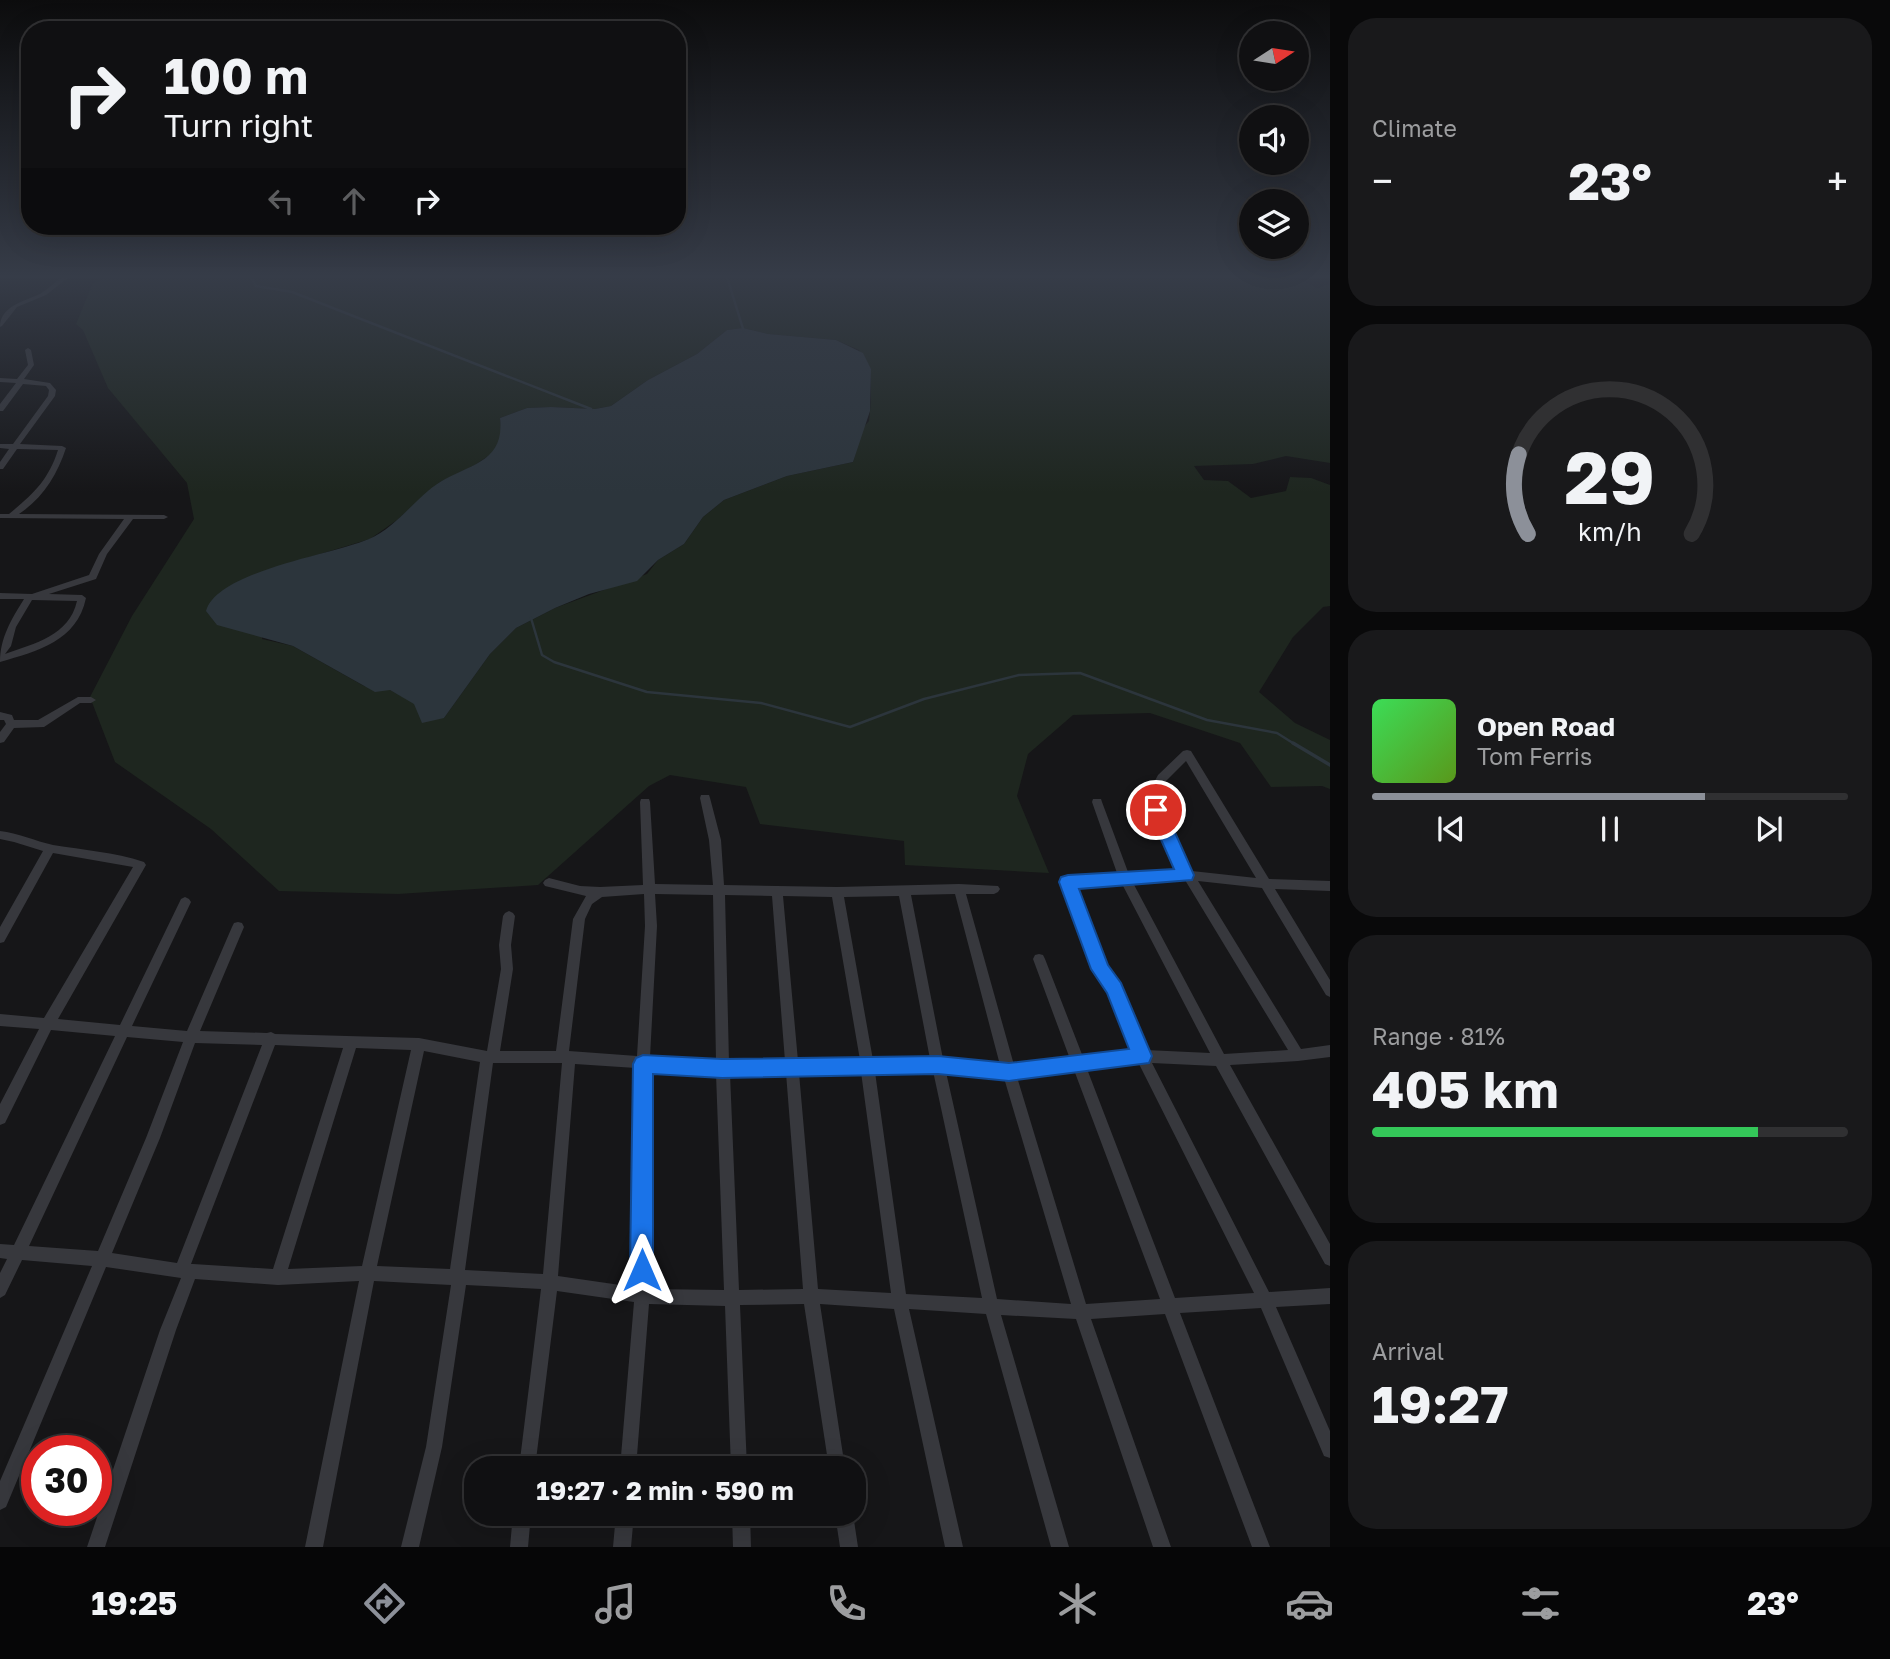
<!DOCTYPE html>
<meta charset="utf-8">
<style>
body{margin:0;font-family:"Golos Text",sans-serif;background:#19191b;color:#f1f3f6;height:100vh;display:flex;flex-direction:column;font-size:26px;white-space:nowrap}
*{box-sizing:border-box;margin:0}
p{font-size:23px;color:#9c9d9f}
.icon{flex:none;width:38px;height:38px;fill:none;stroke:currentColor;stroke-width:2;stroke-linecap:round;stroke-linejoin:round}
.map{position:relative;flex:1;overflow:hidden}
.drawer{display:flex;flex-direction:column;gap:18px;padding:18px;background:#09090a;width:560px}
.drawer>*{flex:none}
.hud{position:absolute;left:21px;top:21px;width:665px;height:214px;border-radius:28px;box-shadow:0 7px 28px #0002,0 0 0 2px #303032;background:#101012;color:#f1f3f6;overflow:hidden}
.needle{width:46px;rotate:78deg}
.buttons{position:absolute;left:1239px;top:21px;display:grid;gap:14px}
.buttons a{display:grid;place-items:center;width:70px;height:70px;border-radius:50%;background:#101012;box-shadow:0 7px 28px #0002,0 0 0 2px #303032;font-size:35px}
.speed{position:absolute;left:21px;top:1435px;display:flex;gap:14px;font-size:35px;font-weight:700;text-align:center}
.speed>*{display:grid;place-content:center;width:91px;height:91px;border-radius:50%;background:#101012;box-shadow:0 7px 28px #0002,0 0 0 2px #303032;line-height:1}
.speed .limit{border:10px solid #d22;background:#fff;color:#111}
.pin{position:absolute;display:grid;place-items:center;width:60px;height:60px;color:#fff;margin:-30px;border:4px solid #fff;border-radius:50%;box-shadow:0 2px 7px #0007}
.me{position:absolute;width:77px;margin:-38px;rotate:0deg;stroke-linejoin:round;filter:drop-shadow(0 0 5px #0008)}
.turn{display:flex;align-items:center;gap:24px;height:147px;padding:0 28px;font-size:32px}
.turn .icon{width:91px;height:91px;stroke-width:2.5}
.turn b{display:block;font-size:49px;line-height:60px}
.lanes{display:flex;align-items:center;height:66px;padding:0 28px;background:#0003;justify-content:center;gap:35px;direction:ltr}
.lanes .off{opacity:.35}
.big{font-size:52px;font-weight:700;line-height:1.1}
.drawer .card{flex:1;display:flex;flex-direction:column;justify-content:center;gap:10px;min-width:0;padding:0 24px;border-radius:28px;background:#19191b}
.drawer .dial{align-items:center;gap:0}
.dial svg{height:182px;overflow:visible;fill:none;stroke:#303032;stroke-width:7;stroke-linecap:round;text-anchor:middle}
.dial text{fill:#f1f3f6;stroke:none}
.song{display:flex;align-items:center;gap:21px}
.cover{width:84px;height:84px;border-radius:10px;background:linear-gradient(135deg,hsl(130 70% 55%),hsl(90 70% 35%))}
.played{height:7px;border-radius:4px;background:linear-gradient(90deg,#8c9099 70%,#303032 70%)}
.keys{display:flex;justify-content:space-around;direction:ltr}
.heat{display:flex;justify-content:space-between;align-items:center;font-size:38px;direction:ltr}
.charge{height:10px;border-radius:5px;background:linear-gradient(90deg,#34c759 81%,#303032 0)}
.trip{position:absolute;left:464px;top:1456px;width:402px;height:70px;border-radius:28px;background:#101012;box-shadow:0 7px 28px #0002,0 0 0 2px #303032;font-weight:700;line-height:70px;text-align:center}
.menu{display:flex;height:112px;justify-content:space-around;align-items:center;background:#060607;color:#9c9d9f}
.menu .icon{width:49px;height:49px}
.menu .selected{color:#8c9099}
.menu b{font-size:32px;color:#f1f3f6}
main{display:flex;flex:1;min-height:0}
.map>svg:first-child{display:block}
.green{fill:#1e261f;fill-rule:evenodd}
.water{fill:#2c353c}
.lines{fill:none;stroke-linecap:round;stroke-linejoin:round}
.stream-far1{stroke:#2c353c;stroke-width:2.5}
.stream{stroke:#2c353c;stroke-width:3.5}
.minor{fill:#37383d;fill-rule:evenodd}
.route{fill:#1a73e8;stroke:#114b97;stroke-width:2}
</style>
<main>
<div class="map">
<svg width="1330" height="1547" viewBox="0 0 1330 1547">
<rect width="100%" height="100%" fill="#161618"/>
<!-- green -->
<path class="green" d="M104,277H1295L1317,288L1330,284V463L1286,456L1253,464L1194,466L1204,480L1228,481L1251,498L1286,491L1290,477L1311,478L1330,485V606L1323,607L1293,637L1259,692L1295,723L1330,740V789L1322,786L1271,787L1240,743L1150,713L1073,715L1028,754L1017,796L1049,873L905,865L904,841L760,824L746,787L670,775L649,786L538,885L398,894L279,891L211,829L115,762L90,697L132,616L194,519L187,483L108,388L83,330L76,324L93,283ZM743,328L768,334L836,340L859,350L871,369V401L869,421L863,428L853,462L787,476L724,500L703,517L684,544L658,560L647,574L555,608L516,628L490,654L444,718L390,690L364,686L293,646L262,639L267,570L370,539L397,520L440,482L475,465L494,452L502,434L500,418L527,408L551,407L595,409L611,406L648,380L697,354L727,330Z"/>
<!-- water -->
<path class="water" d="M743,328L768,334L836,340L863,353L871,369L870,411L853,462L787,476L724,500L703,517L684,544L658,560L637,581L589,594L555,608L516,628L490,654L444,718L422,723L414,704L390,690L375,692L293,646L217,625L206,611C217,571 331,555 369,539C397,527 415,498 440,482C470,464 505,462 500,418L527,408L551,407L595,409L611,406L648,380L697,354L727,330Z"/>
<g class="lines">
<!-- stream-far1 -->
<g class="stream-far1">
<polyline points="251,277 256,286 292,292 591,409"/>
<polyline points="727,277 744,332"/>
<polyline points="531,618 542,655 554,662 647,692 761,703 850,727 924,699 1019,675 1080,673 1207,720 1277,733 1296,745"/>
</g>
<!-- stream -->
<polyline class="stream" points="1293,743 1330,765"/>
<!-- minor -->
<g class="minor">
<path d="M62,277H69L46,295L17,307L2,326L0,327C0,306 25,301 40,294C48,289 55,282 62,277Z"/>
<path d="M28,348L31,350L34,365L24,379L50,383L56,390L55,396L20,444L62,446L66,448C57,475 43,498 19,514L164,515L168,517L164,519H133L107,554L96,579L49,594L82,595L86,598C77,641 38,651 0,662C0,638 11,620 24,599H0V593L32,594L89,575L99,554L124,519L0,518V514H9C33,494 48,481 58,450L17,449L3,469H0V462L9,449L0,448V444H13L48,396L49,390L46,386L23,384L3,411H0V404L16,383L0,382V378L17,379L28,365L25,350ZM32,600L77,601C69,636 35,643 5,654L11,646L16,627Z"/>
<polygon points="78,697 91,697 96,700 91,703 80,703 44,727 14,728 4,742 0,743 0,732 6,724 4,720 0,720 0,712 12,715 14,720 38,720"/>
<path d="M1187,750L1191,751L1269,879L1330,881V891L1275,889L1330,980V997L1326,995L1262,888L1198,881L1301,1049L1330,1045V1057L1298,1061L1230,1065L1330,1244V1266L1325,1264L1216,1066L1152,1063L1269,1292L1330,1288V1304L1276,1307L1330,1431V1458L1324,1456L1261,1308L1180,1313L1270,1547H1252L1165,1314L1091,1319L1171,1547H1153L1076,1319L1001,1315L1069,1547H1051L986,1314L909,1309L963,1547H945L894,1309L820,1304L845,1468H829L804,1304L740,1305L747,1468H731L725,1306L649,1304L636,1468H620L634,1302L557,1291L535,1468H519L541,1289L466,1285L442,1447L419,1547H401L426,1447L451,1285L374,1281L323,1547H305L359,1281L278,1285L195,1279L176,1330L105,1547H87L160,1330L181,1278L106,1267L6,1507L0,1510V1481L92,1266L22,1260L5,1295L0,1298V1273L7,1259L0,1258V1244L14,1245L115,1036L51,1030L5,1123L0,1125V1104L39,1029L0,1026V1014L44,1018L133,867L53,853L4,942L0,943V927L43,851L14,842L0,839V831C18,833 35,841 53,845C83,850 114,852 144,862L146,865L58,1019L120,1025L181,899L185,897L189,899L191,902L132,1026L187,1031L232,927L234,923L238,922L242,923L244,927L200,1031L267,1033L271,1032L275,1034L419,1038L487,1051L501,969L499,945L503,916L505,913L509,911L513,913L515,916L511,945L513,969L500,1051H556L573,919L586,896L545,886L543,883L545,880L549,878L580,886L600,887L643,885L640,802L641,799H649L650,802L655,884L713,885L709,840L700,798L701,795H709L710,798L721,840L724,885L837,887L959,884L998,886L1000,889L998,892L994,894H966L1014,1065L1070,1059L1033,959L1035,955L1039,954L1043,955L1045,959L1083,1057L1133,1051L1110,992L1095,969L1062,882L1064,879L1068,877L1117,873L1092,802L1093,799H1101L1102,802L1128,872L1180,871L1161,835L1147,796L1158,775L1183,751ZM1186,761L1256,878L1192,871L1189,867L1172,835L1157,796L1166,781ZM1185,880L1288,1050L1224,1054L1132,881ZM1121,882L1210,1053L1146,1050L1119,985L1106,966L1075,886ZM644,894L645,926L637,1056L569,1051L585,919L592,904L602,897ZM655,894L713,895L716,1061L650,1057L657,926ZM955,894L1000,1065L943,1059L911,895ZM725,895L772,896L785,1061L729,1062ZM783,896L832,897L860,1060L798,1061ZM899,896L930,1059L873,1060L844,897ZM127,1037L183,1042L146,1138L98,1251L29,1246ZM195,1043L262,1045L177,1263L112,1253L160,1138ZM275,1045L343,1048L273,1269L193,1264H191ZM356,1048L411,1050L362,1266L288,1269ZM424,1051L480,1062L450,1269L377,1266ZM1138,1062L1254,1293L1175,1298L1087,1069ZM493,1063H562L543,1274L465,1270ZM575,1064L636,1068L634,1287L558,1276ZM650,1069L716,1074L724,1290L650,1289ZM1074,1070L1160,1299L1086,1304L1017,1077ZM933,1071L982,1298L906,1294L875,1072ZM861,1072L891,1293L818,1289L799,1073ZM946,1072L1004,1078L1071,1304L997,1299ZM786,1073L803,1289L739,1290L730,1074Z"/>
<polygon points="513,1514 531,1514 528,1547 510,1547"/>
<polygon points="616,1514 634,1514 631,1547 613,1547"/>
<polygon points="732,1514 750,1514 751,1547 733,1547"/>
<polygon points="835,1514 853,1514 858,1547 840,1547"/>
</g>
</g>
<!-- sky -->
<linearGradient id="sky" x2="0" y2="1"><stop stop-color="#0c0c0d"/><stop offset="0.56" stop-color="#363c48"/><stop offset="1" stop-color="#363c48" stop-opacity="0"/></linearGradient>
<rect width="1330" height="493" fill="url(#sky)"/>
<!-- route -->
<polygon class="route" points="1156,804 1165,810 1194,875 1192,880 1079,889 1108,965 1121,983 1152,1056 1149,1063 1009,1081 938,1074 722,1078 653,1074 653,1270 650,1278 642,1282 634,1278 630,1270 633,1064 636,1058 643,1055 722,1059 938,1056 1009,1063 1129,1049 1107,993 1091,969 1059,882 1061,877 1068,875 1174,869 1148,810"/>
</svg>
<div class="buttons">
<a><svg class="needle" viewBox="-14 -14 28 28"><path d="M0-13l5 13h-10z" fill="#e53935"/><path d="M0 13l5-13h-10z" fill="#9c9d9f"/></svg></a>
<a><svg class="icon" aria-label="sound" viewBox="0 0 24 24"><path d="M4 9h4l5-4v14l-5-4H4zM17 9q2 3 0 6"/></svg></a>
<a><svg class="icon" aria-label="layers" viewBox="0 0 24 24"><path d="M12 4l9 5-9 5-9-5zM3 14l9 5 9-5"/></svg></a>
</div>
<div class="speed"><div class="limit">30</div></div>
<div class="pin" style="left:1156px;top:810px;background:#d93025"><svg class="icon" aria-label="arrive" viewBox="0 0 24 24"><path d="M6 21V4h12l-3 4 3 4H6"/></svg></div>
<svg class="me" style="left:642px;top:1270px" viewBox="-20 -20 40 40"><path d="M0-17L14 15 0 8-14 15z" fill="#1a73e8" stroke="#fff" stroke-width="4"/></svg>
<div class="trip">19:27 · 2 min · 590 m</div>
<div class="hud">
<div class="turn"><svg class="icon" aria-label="right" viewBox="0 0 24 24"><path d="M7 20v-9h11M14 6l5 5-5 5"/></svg><div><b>100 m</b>Turn right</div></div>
<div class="lanes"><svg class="icon off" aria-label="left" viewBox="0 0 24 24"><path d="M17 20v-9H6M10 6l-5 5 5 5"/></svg><svg class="icon off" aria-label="ahead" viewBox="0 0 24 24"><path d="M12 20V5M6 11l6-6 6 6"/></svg><svg class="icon" aria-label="right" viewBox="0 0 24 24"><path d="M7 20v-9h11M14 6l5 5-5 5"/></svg></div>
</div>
</div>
<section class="drawer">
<div class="card"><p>Climate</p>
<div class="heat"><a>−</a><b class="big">23°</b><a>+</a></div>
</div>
<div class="card dial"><svg viewBox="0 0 100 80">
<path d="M14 69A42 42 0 1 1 86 69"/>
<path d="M14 69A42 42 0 0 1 10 34" stroke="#8c9099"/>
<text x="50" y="56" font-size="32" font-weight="700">29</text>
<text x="50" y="72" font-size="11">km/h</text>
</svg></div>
<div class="card">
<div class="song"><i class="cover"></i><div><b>Open Road</b><p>Tom Ferris</p></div></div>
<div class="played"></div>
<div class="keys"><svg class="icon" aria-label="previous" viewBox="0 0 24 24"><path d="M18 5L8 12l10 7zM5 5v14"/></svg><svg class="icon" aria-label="pause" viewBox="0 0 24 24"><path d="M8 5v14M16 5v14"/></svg><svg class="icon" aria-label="next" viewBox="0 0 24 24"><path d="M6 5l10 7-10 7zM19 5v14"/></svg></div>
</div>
<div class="card"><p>Range · 81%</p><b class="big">405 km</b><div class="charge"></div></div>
<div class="card"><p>Arrival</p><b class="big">19:27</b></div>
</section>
</main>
<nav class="menu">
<b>19:25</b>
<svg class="icon selected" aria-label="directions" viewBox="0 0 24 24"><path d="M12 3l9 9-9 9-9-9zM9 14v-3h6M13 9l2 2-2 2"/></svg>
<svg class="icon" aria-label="music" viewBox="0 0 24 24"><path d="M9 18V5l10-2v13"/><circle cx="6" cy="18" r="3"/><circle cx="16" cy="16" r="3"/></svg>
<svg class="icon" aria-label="phone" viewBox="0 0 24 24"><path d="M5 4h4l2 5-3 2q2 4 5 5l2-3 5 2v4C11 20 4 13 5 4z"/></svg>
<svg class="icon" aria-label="climate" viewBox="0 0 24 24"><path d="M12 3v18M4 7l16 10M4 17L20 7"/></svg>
<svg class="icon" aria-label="car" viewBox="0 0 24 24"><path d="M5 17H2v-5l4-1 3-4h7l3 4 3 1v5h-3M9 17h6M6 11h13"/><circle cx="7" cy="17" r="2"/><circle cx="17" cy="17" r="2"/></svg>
<svg class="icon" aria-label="filters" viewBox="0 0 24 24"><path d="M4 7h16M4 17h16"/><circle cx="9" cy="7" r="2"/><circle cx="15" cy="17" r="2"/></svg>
<b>23°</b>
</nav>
